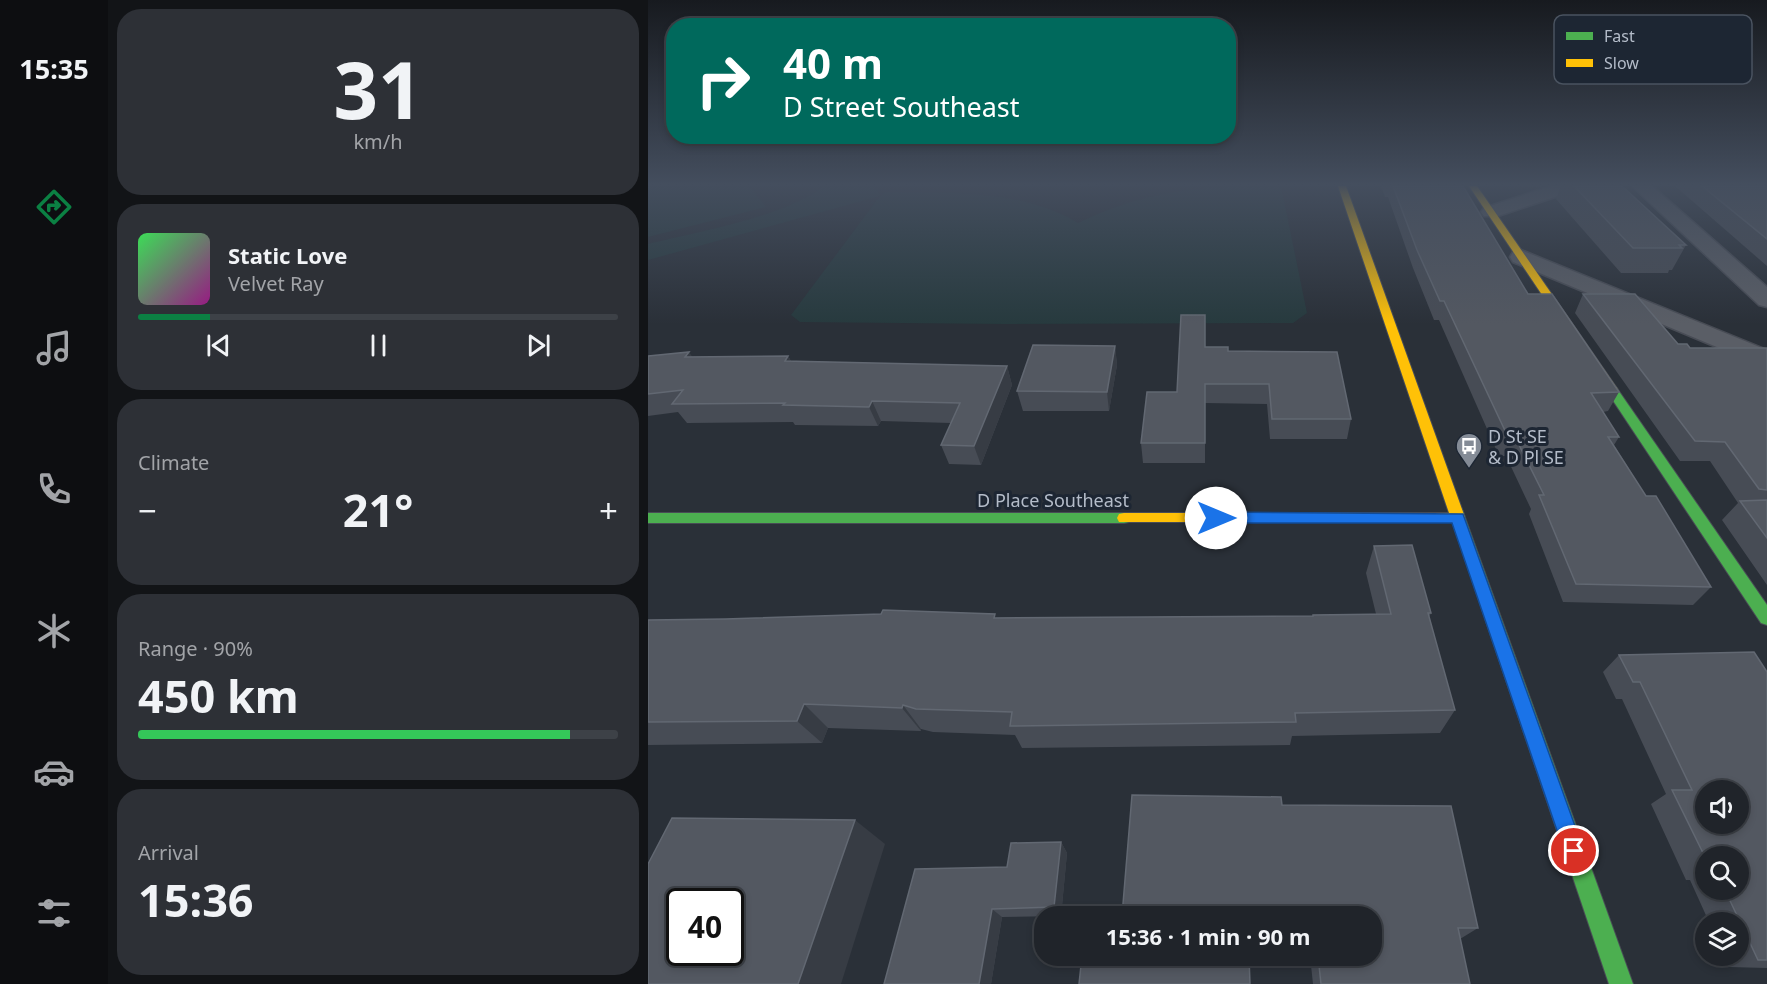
<!DOCTYPE html>
<meta charset="utf-8">
<style>
body{margin:0;font-family:"Noto Sans",sans-serif;background:#2d3036;color:#f1f3f6;height:100vh;display:flex;flex-direction:column;font-size:22px;white-space:nowrap}
*{box-sizing:border-box;margin:0}
p{font-size:20px;color:#a2a4a8}
.icon{flex:none;width:33px;height:33px;fill:none;stroke:currentColor;stroke-width:2;stroke-linecap:round;stroke-linejoin:round}
.map{position:relative;flex:1;overflow:hidden}
.panel{display:flex;flex-direction:column;gap:9px;padding:9px;background:#121417;width:540px}
.panel>*{flex:none}
.hud{position:absolute;left:18px;top:18px;width:570px;height:126px;border-radius:24px;box-shadow:0 3px 9px #0003,0 0 0 2px #3d4147;background:#00695c;color:#fff;overflow:hidden}
.fabs{position:absolute;left:1047px;top:780px;display:grid;gap:12px}
.fabs a{display:grid;place-items:center;width:54px;height:54px;border-radius:50%;background:#20242a;box-shadow:0 3px 9px #0003,0 0 0 2px #3d4147;font-size:30px}
.speed{position:absolute;left:18px;top:888px;display:flex;gap:12px;font-size:30px;font-weight:700;text-align:center}
.speed>*{display:grid;place-content:center;width:78px;height:78px;border-radius:50%;background:#20242a;box-shadow:0 3px 9px #0003,0 0 0 2px #3d4147;line-height:1}
.speed .limit{border:3px solid #111;border-radius:9px;background:#fff;color:#111}
.pin{position:absolute;display:grid;place-items:center;width:51px;height:51px;color:#fff;margin:-26px;border:3px solid #fff;border-radius:50%;box-shadow:0 2px 6px #0007}
.me{position:absolute;width:66px;margin:-33px;rotate:90deg;stroke-linejoin:round;filter:drop-shadow(0 0 4px #0008)}
.turn{display:flex;align-items:center;gap:21px;height:126px;padding:0 18px;font-size:27px}
.turn .icon{width:78px;height:78px;stroke-width:2.5}
.turn b{display:block;font-size:42px;line-height:51px}
.big{font-size:45px;font-weight:700;line-height:1.1}
.panel .card{flex:1;display:flex;flex-direction:column;justify-content:center;gap:9px;min-width:0;padding:0 21px;border-radius:24px;background:#2d3036}
.panel .dial{align-items:center;gap:0}
.dial b{font-size:78px;line-height:1}
.song{display:flex;align-items:center;gap:18px}
.cover{width:72px;height:72px;border-radius:9px;background:linear-gradient(135deg,hsl(130 70% 55%),hsl(310 70% 35%))}
.played{height:6px;border-radius:3px;background:linear-gradient(90deg,#0b8043 15%,#3d4147 15%)}
.keys{display:flex;justify-content:space-around;direction:ltr}
.heat{display:flex;justify-content:space-between;align-items:center;font-size:33px;direction:ltr}
.charge{height:9px;border-radius:4px;background:linear-gradient(90deg,#34c759 90%,#3d4147 0)}
.trip{position:absolute;left:386px;top:906px;width:348px;height:60px;border-radius:24px;background:#20242a;box-shadow:0 3px 9px #0003,0 0 0 2px #3d4147;font-weight:700;line-height:60px;text-align:center}
main{display:flex;flex:1;min-height:0}
.tab-bar{display:flex;flex-direction:column;width:108px;justify-content:space-around;align-items:center;background:#0d0e11;color:#a2a4a8}
.tab-bar .icon{width:42px;height:42px}
.tab-bar .on{color:#0b8043}
.tab-bar b{font-size:27px;color:#f1f3f6}
.map>svg:first-child{display:block}
.green{fill:#273a3e}
.lines{fill:none;stroke-linecap:round;stroke-linejoin:round}
.street-casing{stroke:#484c55;stroke-width:3}
.fast-casing{stroke:#484c55;stroke-width:2}
.slow-casing{stroke:#484c55;stroke-width:2}
.street{fill:#5a5e66;fill-rule:evenodd}
.fast{fill:#4caf50;fill-rule:evenodd}
.slow{fill:#ffc107;fill-rule:evenodd}
.wall{fill:#474c55;fill-rule:evenodd}
.shaded-wall{fill:#373c44}
.building{fill:#535861;stroke:#626872;stroke-width:1.5;fill-rule:evenodd}
.route{fill:#1a73e8;stroke:#114b97;stroke-width:1.5}
.labels{text-anchor:middle;dominant-baseline:central;stroke-width:6;stroke-linejoin:round;paint-order:stroke}
.poi-label{font-size:18px;fill:#b4bcc9;stroke:#1d2633;text-anchor:start}
.street-label{font-size:18px;fill:#b4bcc9;stroke:#1d2633}
.key{fill:#1d2633;stroke:#4a5360;stroke-width:1.5}
.key-label{font-size:16px;fill:#b4bcc9}
</style>
<main>
<nav class="tab-bar">
<b>15:35</b>
<svg class="icon on" aria-label="directions" viewBox="0 0 24 24"><path d="M12 3l9 9-9 9-9-9zM9 14v-3h6M13 9l2 2-2 2"/></svg>
<svg class="icon" aria-label="music" viewBox="0 0 24 24"><path d="M9 18V5l10-2v13"/><circle cx="6" cy="18" r="3"/><circle cx="16" cy="16" r="3"/></svg>
<svg class="icon" aria-label="phone" viewBox="0 0 24 24"><path d="M5 4h4l2 5-3 2q2 4 5 5l2-3 5 2v4C11 20 4 13 5 4z"/></svg>
<svg class="icon" aria-label="climate" viewBox="0 0 24 24"><path d="M12 3v18M4 7l16 10M4 17L20 7"/></svg>
<svg class="icon" aria-label="car" viewBox="0 0 24 24"><path d="M5 17H2v-5l4-1 3-4h7l3 4 3 1v5h-3M9 17h6M6 11h13"/><circle cx="7" cy="17" r="2"/><circle cx="17" cy="17" r="2"/></svg>
<svg class="icon" aria-label="filters" viewBox="0 0 24 24"><path d="M4 7h16M4 17h16"/><circle cx="9" cy="7" r="2"/><circle cx="15" cy="17" r="2"/></svg>
</nav>
<section class="panel">
<div class="card dial"><b>31</b><p>km/h</p></div>
<div class="card">
<div class="song"><i class="cover"></i><div><b>Static Love</b><p>Velvet Ray</p></div></div>
<div class="played"></div>
<div class="keys"><svg class="icon" aria-label="previous" viewBox="0 0 24 24"><path d="M18 5L8 12l10 7zM5 5v14"/></svg><svg class="icon" aria-label="pause" viewBox="0 0 24 24"><path d="M8 5v14M16 5v14"/></svg><svg class="icon" aria-label="next" viewBox="0 0 24 24"><path d="M6 5l10 7-10 7zM19 5v14"/></svg></div>
</div>
<div class="card"><p>Climate</p>
<div class="heat"><a>−</a><b class="big">21°</b><a>+</a></div>
</div>
<div class="card"><p>Range · 90%</p><b class="big">450 km</b><div class="charge"></div></div>
<div class="card"><p>Arrival</p><b class="big">15:36</b></div>
</section>
<div class="map">
<svg width="1119" height="984" viewBox="0 0 1119 984">
<rect width="100%" height="100%" fill="#2a3038"/>
<!-- green -->
<g class="green">
<polygon points="0,186 101,186 118,207 0,237"/>
<path d="M176,186H225L233,196L237,192C301,193 374,189 430,223C500,189 557,186 633,186L659,313L645,323L353,324L152,322L143,315L232,196L0,260V244C48,232 140,216 176,186Z"/>
</g>
<g class="lines">
<!-- street casing -->
<g class="street-casing">
<g id="street">
<polygon points="903,186 930,186 928,190 850,216 836,216 833,212 836,208"/>
<polygon points="984,186 1004,186 1119,287 1119,307 1111,305"/>
<polygon points="873,250 1119,350 1119,368 865,262 862,257 865,252"/>
</g>
</g>
<!-- fast casing -->
<g class="fast-casing">
<g id="fast">
<polygon points="964,386 968,387 1119,605 1119,625 1113,623 958,390"/>
<polygon points="808,507 813,508 815,512 985,984 961,984 801,512 803,508"/>
<polygon points="0,513 476,513 481,514 483,518 481,522 476,523 0,523"/>
</g>
</g>
<!-- slow casing -->
<g class="slow-casing">
<g id="slow">
<polygon points="690,186 698,186 815,512 817,518 815,522 471,522 469,518 471,514 476,513 801,513"/>
<polygon points="821,186 829,186 968,387 970,390 968,393 960,393"/>
</g>
</g>
<!-- street -->
<use href="#street" class="street"/>
<!-- fast -->
<use href="#fast" class="fast"/>
<!-- slow -->
<use href="#slow" class="slow"/>
</g>
<!-- wall -->
<g class="wall">
<polygon points="733,186 815,186 880,294 971,392 960,411 955,412 971,437 966,445 998,496 1063,587 1045,605 915,602 881,514 883,509 858,456 851,456 791,320 786,320 765,268 740,197 737,197"/>
<polygon points="842,186 896,186 893,187"/>
<polygon points="913,186 974,186 1038,245 1024,270 1021,270 1020,273 973,273 908,199"/>
<polygon points="1027,186 1119,186 1119,266"/>
<polygon points="935,294 1030,344 1042,348 1119,348 1119,585 1074,520 1090,503 1062,461 1032,461 927,313"/>
<polygon points="467,346 469,365 461,411 375,411 369,391"/>
<polygon points="557,347 580,351 703,419 699,439 622,439 619,404 557,403 557,463 495,463 493,443 529,392"/>
<polygon points="0,356 44,357 140,356 143,361 359,366 364,385 333,465 301,464 293,445 303,423 233,421 230,426 147,425 145,422 39,423 30,412 0,416"/>
<polygon points="726,546 783,613 781,617 807,710 792,733 644,736 642,745 374,748 367,735 285,732 273,729 273,731 180,728 174,743 0,745 0,620 665,616 665,615 728,614 718,573"/>
<path d="M971,655L1119,672V968L1081,967L1076,956H1090V922H1061L1042,880H1038L1003,804L1018,794L974,699H968L955,672ZM1058,856L1090,890H1058Z"/>
<polygon points="634,805 830,928 812,939 822,984 665,984 662,956 723,956 723,916 474,916"/>
<polygon points="413,842 419,853 413,916 354,917 343,984 236,984 359,867"/>
</g>
<!-- shaded-wall -->
<g class="shaded-wall">
<polygon points="467,346 469,365 461,411 459,392"/>
<polygon points="41,352 54,371 37,357"/>
<polygon points="140,356 151,376 137,361"/>
<polygon points="359,366 364,385 333,465 326,446"/>
<polygon points="224,401 233,421 230,426 221,407"/>
<polygon points="156,704 180,728 174,743 149,721"/>
<polygon points="255,705 273,729 273,731 254,708"/>
<polygon points="207,820 237,844 193,984 150,984"/>
<polygon points="413,842 419,853 413,916 406,907"/>
<polygon points="344,909 354,917 343,984 331,984"/>
</g>
<!-- building -->
<g class="building">
<polygon points="745,186 815,186 880,294 904,294 971,392 943,393 971,437 960,437 998,496 1008,496 1063,587 928,584 891,495 896,495 867,437 860,437 796,301 792,301 769,250"/>
<polygon points="926,186 974,186 1038,245 1031,245 1034,248 985,248"/>
<polygon points="1054,186 1119,186 1119,239"/>
<polygon points="935,294 987,294 1030,344 1039,344 1042,348 1119,348 1119,490 1111,489 1077,442 1047,441"/>
<polygon points="533,315 557,315 557,347 580,347 580,351 689,352 703,419 624,419 621,384 557,384 557,443 493,443 499,392 529,392"/>
<polygon points="385,345 467,346 459,392 369,391"/>
<polygon points="41,352 37,357 140,356 137,361 359,366 326,446 293,445 312,403 224,401 221,407 135,405 137,403 24,404 35,390 0,394 0,356"/>
<polygon points="1119,500 1119,538 1092,501"/>
<polygon points="764,545 783,613 780,613 807,710 647,713 648,722 362,726 364,712 268,709 255,705 254,708 156,704 149,721 0,722 0,620 77,619 233,614 235,610 347,614 346,618 665,616 665,615 743,614 726,546"/>
<path d="M1106,652L1119,672V960H1110L1077,890H1090V856H1058V859L1024,790H1044L992,682H985L971,655ZM1058,790H1090V824H1058Z"/>
<polygon points="484,795 633,797 634,805 803,806 830,928 810,928 822,984 673,984 670,956 723,956 723,916 660,916 660,915 600,914 600,916 474,916"/>
<path d="M24,818L207,820L150,984H0V864ZM32,902H82V952H32Z"/>
<polygon points="413,842 406,907 344,909 331,984 236,984 267,869 359,867 363,843"/>
<polygon points="434,956 601,956 602,984 431,984"/>
</g>
<!-- sky -->
<linearGradient id="sky" x2="0" y2="1"><stop stop-color="#171a1f"/><stop offset="0.57" stop-color="#444e5e"/><stop offset="1" stop-color="#444e5e" stop-opacity="0"/></linearGradient>
<rect width="1119" height="324" fill="url(#sky)"/>
<!-- route -->
<polygon class="route" points="568,512 815,514 936,851 933,858 926,861 919,858 916,851 804,523 568,523 561,518"/>
<!-- icons -->
<defs>
<g id="bus-pin" transform="scale(1.35)"><path d="M0 17L-7.5 6A9.5 9.5 0 1 1 7.5 6Z" fill="#848b96" stroke="#1d2633"/><path d="M-5-6H5V4H4V6H2V4H-2V6H-4V4H-5ZM-3.5-4V0h7V-4ZM-3.5 1.2v1.5H-2V1.2ZM2 1.2v1.5H3.5V1.2Z" fill="#fff"/></g>
</defs>
<g fill-rule="evenodd">
<use href="#bus-pin" x="821" y="446"/>
</g>
<g class="labels">
<!-- poi labels -->
<g class="poi-label">
<text x="840" y="436">D St SE<tspan x="840" dy="21">&amp; D Pl SE</tspan></text>
</g>
<!-- street labels -->
<g class="street-label">
<text x="405" y="500">D Place Southeast</text>
</g>
</g>
<!-- legend -->
<rect x="906" y="15" width="198" height="69" rx="9" class="key"/>
<rect x="918" y="32" width="27" height="8" fill="#4caf50"/>
<rect x="918" y="59" width="27" height="8" fill="#ffc107"/>
<g class="key-label">
<text x="956" y="42">Fast</text>
<text x="956" y="69">Slow</text>
</g>
</svg>
<div class="fabs">
<a><svg class="icon" aria-label="sound" viewBox="0 0 24 24"><path d="M4 9h4l5-4v14l-5-4H4zM17 9q2 3 0 6"/></svg></a>
<a><svg class="icon" aria-label="search" viewBox="0 0 24 24"><circle cx="10" cy="10" r="6"/><path d="M15 15l6 6"/></svg></a>
<a><svg class="icon" aria-label="layers" viewBox="0 0 24 24"><path d="M12 4l9 5-9 5-9-5zM3 14l9 5 9-5"/></svg></a>
</div>
<div class="speed"><div class="limit">40</div></div>
<div class="pin" style="left:926px;top:851px;background:#d93025"><svg class="icon" aria-label="arrive" viewBox="0 0 24 24"><path d="M6 21V4h12l-3 4 3 4H6"/></svg></div>
<svg class="me" style="left:568px;top:518px" viewBox="-20 -20 40 40"><circle r="19" fill="#fff"/><path d="M0-13L10 11 0 6-10 11z" fill="#1a73e8"/></svg>
<div class="trip">15:36 · 1 min · 90 m</div>
<div class="hud">
<div class="turn"><svg class="icon" aria-label="right" viewBox="0 0 24 24"><path d="M7 20v-9h11M14 6l5 5-5 5"/></svg><div><b>40 m</b>D Street Southeast</div></div>
</div>
</div>
</main>
